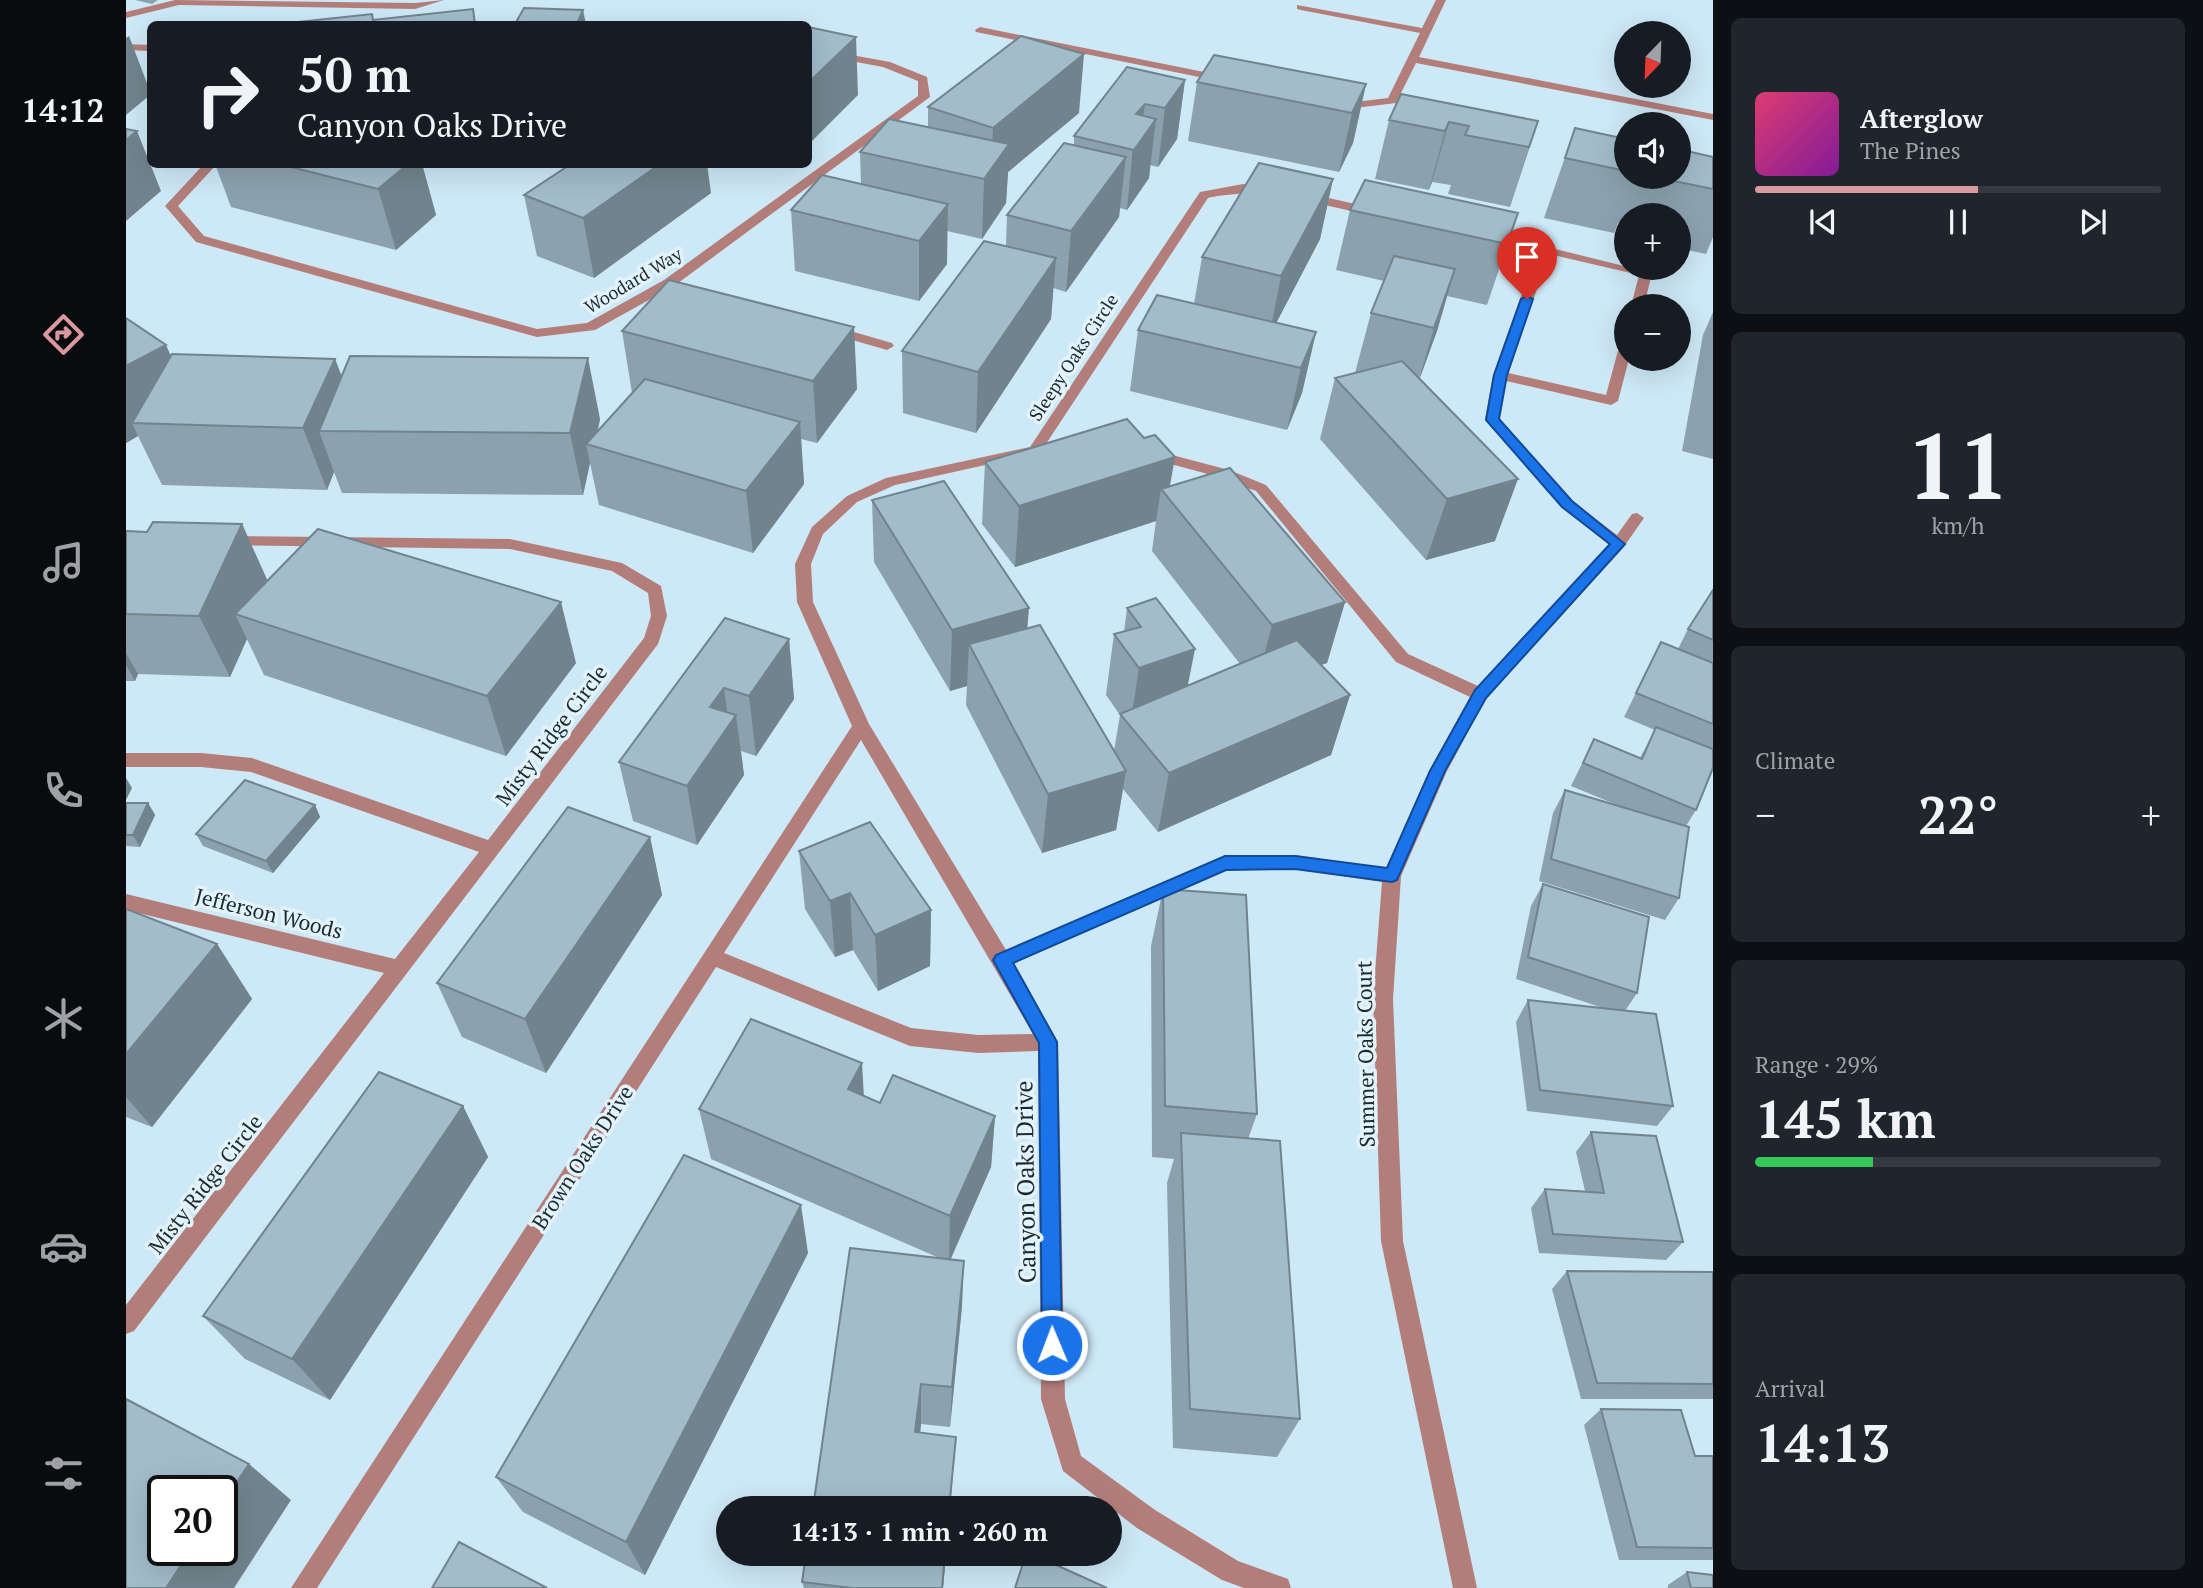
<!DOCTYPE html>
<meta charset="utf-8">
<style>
body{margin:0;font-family:"PT Serif",serif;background:#20242c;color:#f1f3f6;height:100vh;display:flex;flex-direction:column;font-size:26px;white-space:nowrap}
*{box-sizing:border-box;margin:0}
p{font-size:23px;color:#9ea1a6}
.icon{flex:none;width:38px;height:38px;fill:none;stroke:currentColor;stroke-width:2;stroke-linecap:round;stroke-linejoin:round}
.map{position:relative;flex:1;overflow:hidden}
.side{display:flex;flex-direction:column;gap:18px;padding:18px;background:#0d0f14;width:490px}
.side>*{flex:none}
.hud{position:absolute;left:21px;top:21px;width:665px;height:147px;border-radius:10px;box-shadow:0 7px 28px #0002;background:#171b24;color:#f1f3f6;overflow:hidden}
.needle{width:46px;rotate:203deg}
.buttons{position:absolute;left:1488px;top:21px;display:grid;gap:14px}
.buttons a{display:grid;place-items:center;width:77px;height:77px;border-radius:50%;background:#171b24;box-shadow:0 7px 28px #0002;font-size:35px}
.speed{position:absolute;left:21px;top:1475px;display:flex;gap:14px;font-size:35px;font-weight:700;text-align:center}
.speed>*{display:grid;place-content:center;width:91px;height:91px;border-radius:50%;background:#171b24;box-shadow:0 7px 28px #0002;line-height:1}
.speed .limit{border:4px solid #111;border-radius:10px;background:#fff;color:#111}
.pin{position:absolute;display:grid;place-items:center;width:60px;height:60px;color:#fff;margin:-72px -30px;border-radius:50% 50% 50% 0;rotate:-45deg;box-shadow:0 0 7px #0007}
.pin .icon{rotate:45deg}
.me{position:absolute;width:77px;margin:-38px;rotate:359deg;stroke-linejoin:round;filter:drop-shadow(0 0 5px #0008)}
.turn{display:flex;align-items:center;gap:24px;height:147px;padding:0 35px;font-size:32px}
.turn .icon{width:91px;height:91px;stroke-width:2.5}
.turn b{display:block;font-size:49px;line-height:60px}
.big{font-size:52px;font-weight:700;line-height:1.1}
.side .widget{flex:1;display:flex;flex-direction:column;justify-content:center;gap:10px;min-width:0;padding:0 24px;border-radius:10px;background:#20242c}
.side .dial{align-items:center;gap:0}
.dial b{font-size:91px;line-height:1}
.song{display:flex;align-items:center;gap:21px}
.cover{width:84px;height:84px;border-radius:10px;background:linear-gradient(135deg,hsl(340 70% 55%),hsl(290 70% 35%))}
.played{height:7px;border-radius:4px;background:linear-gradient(90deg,#d9999e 55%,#363941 55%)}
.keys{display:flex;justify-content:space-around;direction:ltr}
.heat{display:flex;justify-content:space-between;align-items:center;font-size:38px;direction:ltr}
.charge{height:10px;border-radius:5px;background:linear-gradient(90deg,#34c759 29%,#363941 0)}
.trip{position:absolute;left:590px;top:1496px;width:406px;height:70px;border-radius:35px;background:#171b24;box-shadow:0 7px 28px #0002;font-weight:700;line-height:70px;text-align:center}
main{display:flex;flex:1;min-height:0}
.menu{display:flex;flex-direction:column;width:126px;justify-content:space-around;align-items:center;background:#090b0e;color:#9ea1a6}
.menu .icon{width:49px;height:49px}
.menu .selected{color:#d9999e}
.menu b{font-size:32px;color:#f1f3f6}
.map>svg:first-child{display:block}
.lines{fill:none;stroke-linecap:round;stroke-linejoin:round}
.minor{fill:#b37e7a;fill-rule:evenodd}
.wall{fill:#8ba2ae}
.shaded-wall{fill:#71848d}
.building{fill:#a2bcca;stroke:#71848d;stroke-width:2}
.route{fill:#1a73e8;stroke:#114b97;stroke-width:2}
.labels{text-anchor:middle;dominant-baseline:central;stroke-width:7;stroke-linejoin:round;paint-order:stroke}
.far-street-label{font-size:18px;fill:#1e292e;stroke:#e3f3fc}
.street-label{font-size:21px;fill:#1e292e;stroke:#e3f3fc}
.near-street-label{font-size:24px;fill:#1e292e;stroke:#e3f3fc}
</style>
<main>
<nav class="menu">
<b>14:12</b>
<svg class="icon selected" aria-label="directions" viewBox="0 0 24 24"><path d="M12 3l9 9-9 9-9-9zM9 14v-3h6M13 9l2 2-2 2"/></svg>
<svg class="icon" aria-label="music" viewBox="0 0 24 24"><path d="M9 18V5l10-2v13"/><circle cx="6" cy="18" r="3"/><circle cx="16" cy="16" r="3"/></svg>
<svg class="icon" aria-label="phone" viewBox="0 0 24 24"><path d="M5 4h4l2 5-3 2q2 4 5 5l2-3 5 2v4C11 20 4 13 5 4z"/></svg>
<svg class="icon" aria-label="climate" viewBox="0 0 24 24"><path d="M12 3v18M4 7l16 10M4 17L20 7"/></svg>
<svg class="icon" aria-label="car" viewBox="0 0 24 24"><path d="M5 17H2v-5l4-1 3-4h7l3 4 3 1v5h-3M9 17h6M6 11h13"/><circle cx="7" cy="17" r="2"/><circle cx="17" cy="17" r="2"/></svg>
<svg class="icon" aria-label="filters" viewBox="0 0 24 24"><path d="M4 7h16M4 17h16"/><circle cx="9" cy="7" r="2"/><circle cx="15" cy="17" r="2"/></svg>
</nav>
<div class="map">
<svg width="1587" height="1588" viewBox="0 0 1587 1588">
<rect width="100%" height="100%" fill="#cde8f6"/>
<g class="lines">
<!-- minor -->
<g class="minor">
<polygon points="49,0 289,3 318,0 289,9 53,5 0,18 0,12"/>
<polygon points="1310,0 1320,0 1293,57 1587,114 1587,120 1290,63 1270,103 1229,108 1210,104 1210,100 1229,102 1262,98 1294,33 1175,10 1171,9 1171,5 1296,28"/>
<polygon points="854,27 1098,76 1103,79 1098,82 850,32 849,30"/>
<polygon points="0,44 24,45 24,51 0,50"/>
<polygon points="682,47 764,62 801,77 804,97 548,286 469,330 411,337 70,242 39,206 78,164 91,164 52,206 78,236 411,329 461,323 538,280 792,96 792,81 757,67 682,53"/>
<path d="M1117,184L1142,185L1148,189C1144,192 1096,194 1082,198L914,453L769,485L731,502L697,534L685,564L687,602L743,724L880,950L1099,856L1169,855L1260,868L1303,771L1344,697L1270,662L1130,491L1093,477L1022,458L1020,455L1027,450L1103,470L1140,485L1282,654L1352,686L1483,545L1436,507L1359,420L1367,375L1411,251L1355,236L1361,232L1526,273L1518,306H1505L1513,275L1423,254L1382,373L1480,395L1493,347L1500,343V359H1503L1492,401L1485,405L1380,381L1373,419L1446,501L1491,535L1506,514L1511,513L1518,518L1497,548L1360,698L1321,771L1275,876L1267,999L1277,1241L1351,1588H1327L1255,1241L1247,999L1256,882L1169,869L1101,870L888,963L932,1042L939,1399L955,1456L1029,1510L1112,1561L1162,1579L1165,1588H1118L1096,1580L1011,1528L937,1471L915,1399L912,1051L852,1053L784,1046L590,967L191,1588H165L726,726L671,602L669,564L686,527L721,496L760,478L904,447L1074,192ZM735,740L907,1034L852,1035L785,1028L598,953Z"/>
<polygon points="1180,193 1252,209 1254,212 1248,216 1176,200 1174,197"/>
<polygon points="707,326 766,343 768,346 761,350 702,333 700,330"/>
<polygon points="100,536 384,539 496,563 535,586 541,616 532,644 8,1331 0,1334 0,1305 258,973 0,910 0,894 269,959 353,852 125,772 75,767 0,767 0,753 75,753 126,758 362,840 518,638 525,616 522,593 486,571 384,549 95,545 92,541"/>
</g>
</g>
<!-- wall -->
<g class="wall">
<polygon points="9,0 32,0 26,4"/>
<polygon points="1059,80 1051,139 1032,167 1024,165 1023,178 1001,210 994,208 993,217 940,292 927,288 925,319 850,433 777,413 776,351 880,246 881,215 948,145 948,136"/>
<polygon points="1071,82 1240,84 1227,143 1213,172 1062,141"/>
<polygon points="802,107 953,113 882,172 880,203 856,239 821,231 821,264 793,301 669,271 665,210 735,184 734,152 802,127"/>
<polygon points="1263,120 1412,121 1384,207 1322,194 1325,185 1306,182 1303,190 1249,179"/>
<polygon points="1449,128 1500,139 1500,177 1552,177 1587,157 1587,237 1580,254 1552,248 1552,215 1500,215 1500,225 1492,223 1488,233 1418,218"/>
<polygon points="89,164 296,164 310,215 270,250 105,207"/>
<polygon points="1207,179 1194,239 1150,323 1190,332 1176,393 1161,430 1004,391 1012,330 1068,304 1076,257"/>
<polygon points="585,193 468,278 411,256 398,195"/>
<polygon points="1224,210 1392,213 1361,305 1321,296 1311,331 1293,378 1369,541 1300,560 1194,439 1209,378 1229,373 1245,313 1258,281 1210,270"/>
<polygon points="1587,312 1587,459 1556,451 1577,335"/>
<polygon points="0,318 45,355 209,359 216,376 474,419 472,431 506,393 496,331 731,389 691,443 675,439 678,484 627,553 473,505 464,463 457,495 216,493 208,472 201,490 36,485 12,436 0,443"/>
<polygon points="859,462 1044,486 1219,602 1201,663 1195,665 1224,695 1205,755 1032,832 997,789 990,830 916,853 840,705 841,686 824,691 748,562 746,500 901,629 988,751 994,715 980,695 988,634 998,632 1001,608 1062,686 1114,664 1026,551 1030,521 889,567 856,524"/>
<polygon points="116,524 141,581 450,663 380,756 138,675 121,639 104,677 12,674 9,681 0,681 0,531 21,532"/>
<polygon points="1587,590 1587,768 1570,810 1560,826 1553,898 1539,920 1413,881 1427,813 1439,790 1491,805 1445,786 1468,739 1514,758 1529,730 1498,717 1535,642 1552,649 1562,629"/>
<polygon points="663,639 668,699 630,756 615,751 618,775 571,845 507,821 493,762"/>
<polygon points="0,803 22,803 29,815 14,847 0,846"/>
<polygon points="189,805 194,817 147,873 77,846 70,834"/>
<polygon points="524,837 536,895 420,1073 336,1037 311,983"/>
<polygon points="673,851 805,910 804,966 752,991 727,950 709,957 679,909"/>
<polygon points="1417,884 1511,993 1499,1011 1547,1106 1531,1126 1401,1111 1390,1022 1402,1000 1480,1009 1390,979 1405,906"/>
<polygon points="1037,889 1131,1114 1122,1139 1174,1419 1151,1457 1047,1448 1041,1183 1048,1159 1026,1157 1025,946"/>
<polygon points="0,909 91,944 126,999 26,1127 0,1117"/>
<polygon points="737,1096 754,1103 869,1116 865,1167 824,1259 836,1306 824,1427 795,1424 794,1433 827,1474 824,1508 687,1508 811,1257 585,1159 573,1109"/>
<polygon points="337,1106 362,1157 204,1400 119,1359 77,1316"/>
<polygon points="1465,1132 1557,1242 1540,1260 1413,1253 1405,1208 1419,1189 1459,1191 1450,1152"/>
<polygon points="682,1253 519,1575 397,1512 370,1477"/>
<polygon points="1441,1271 1587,1273 1587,1399 1455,1399 1426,1289"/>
<polygon points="1475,1409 1569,1456 1587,1456 1587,1560 1493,1560 1458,1425"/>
<polygon points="820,1554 817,1588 678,1588 676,1582"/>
<polygon points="1561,1572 1587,1588 1542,1588 1542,1585"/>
</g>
<!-- shaded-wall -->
<g class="shaded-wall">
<polygon points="457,10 460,24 451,24"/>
<polygon points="3,36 24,91 24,95 0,115 0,38"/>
<polygon points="730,37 732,95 682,145 682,83"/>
<polygon points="958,54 953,113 882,172 880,203 856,239 858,179 865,169 867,128"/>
<polygon points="1059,80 1051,139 1032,167 1039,108"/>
<polygon points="1240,84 1227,143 1213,172 1226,113"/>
<polygon points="1019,104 1014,140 1030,119 1023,178 1001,210 1010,114"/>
<polygon points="1412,121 1384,207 1403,147"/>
<polygon points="1323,122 1306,182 1303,190 1319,131"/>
<polygon points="11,131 35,191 0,221 0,140"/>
<polygon points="1000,157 993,217 940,292 945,231"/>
<polygon points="282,164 296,164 310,215 270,250 252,189"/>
<polygon points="534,164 581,164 585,193 468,278 457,218"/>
<polygon points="1207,179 1194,239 1143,337 1155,276"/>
<polygon points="822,204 821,264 793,301 793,241"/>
<polygon points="930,258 925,319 850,433 852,372"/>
<polygon points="1329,269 1311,331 1290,389 1308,328"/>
<polygon points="728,327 731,389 691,443 687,381"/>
<polygon points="1190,332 1176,393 1161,430 1175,368"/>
<polygon points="40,345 67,406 6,423 12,436 0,443 0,366"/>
<polygon points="462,358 474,419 468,446 460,444 464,463 457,495 444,433"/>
<polygon points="209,359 231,420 193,431 208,472 201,490 177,428"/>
<polygon points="674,422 678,484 627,553 620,491"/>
<polygon points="1049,457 1042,497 1035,489 1030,521 889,567 893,506"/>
<polygon points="1392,479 1369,541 1300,560 1321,499"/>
<polygon points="116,524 144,586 109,614 121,639 104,677 73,616"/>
<polygon points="435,602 450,663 380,756 361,696"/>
<polygon points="1219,602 1201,663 1130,686 1146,625"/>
<polygon points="903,608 898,669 843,644 841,686 824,691 826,630"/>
<polygon points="663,639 668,699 630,756 623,696"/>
<polygon points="1069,649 1057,710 1004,726 1013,668"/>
<polygon points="0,653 12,674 9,681 0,665"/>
<polygon points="598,688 603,725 610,715 618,775 571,845 561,786 584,707"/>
<polygon points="1224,695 1205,755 1032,832 1043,773"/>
<polygon points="1000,771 990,830 916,853 922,794"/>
<polygon points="0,778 6,788 0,800"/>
<polygon points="22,803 29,815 14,847 7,835"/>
<polygon points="189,805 194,817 147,873 140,861"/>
<polygon points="524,837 536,895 420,1073 399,1019"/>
<polygon points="724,893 727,950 709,957 704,901"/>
<polygon points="805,910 804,966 752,991 749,935"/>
<polygon points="91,944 126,999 26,1127 0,1097 0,1054"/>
<polygon points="736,1063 739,1115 722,1089"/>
<polygon points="337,1106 362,1157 204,1400 166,1359"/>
<polygon points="869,1116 865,1167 823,1263 824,1216"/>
<polygon points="675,1205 682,1253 519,1575 500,1542"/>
<polygon points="838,1261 836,1306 824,1427 826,1387"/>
<polygon points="795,1384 795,1424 790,1470 789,1432"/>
<polygon points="830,1437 824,1508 823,1508"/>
<polygon points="123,1464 165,1500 108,1588 40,1588 65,1550 96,1550 96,1504"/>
<polygon points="819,1554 820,1554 817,1588 816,1588"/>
</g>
<!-- building -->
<g class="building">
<polygon points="398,8 457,10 451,24 389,24"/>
<polygon points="347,9 349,24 153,24 246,14 247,20"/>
<polygon points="682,27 730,37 682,83"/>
<polygon points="895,36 958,54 867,128 802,107"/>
<polygon points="1088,55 1240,84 1226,113 1071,82"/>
<polygon points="1001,67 1059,80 1039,108 1019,104 1010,114 1030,119 1008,150 948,136"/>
<polygon points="1275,94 1412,121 1403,147 1339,135 1343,126 1323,122 1319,131 1263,120"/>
<polygon points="763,119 883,144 858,179 734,152"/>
<polygon points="1449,128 1500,139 1500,171 1439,158"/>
<polygon points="0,129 11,131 0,140"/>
<polygon points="938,143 1000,157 945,231 881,215"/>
<polygon points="1552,149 1587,157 1587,189 1533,178 1534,177 1552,177"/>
<polygon points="1133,163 1207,179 1155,276 1076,257"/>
<polygon points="153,164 282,164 252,189"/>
<polygon points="445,164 534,164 457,218 398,195"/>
<polygon points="696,175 822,204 793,241 665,210"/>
<polygon points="1239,180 1392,213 1381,244 1224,210"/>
<polygon points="858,241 930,258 852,372 776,351"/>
<polygon points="1268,256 1329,269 1308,328 1245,313"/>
<polygon points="543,280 728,327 687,381 496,331"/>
<polygon points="1031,295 1190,332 1175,368 1012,330"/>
<polygon points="0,318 40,345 0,366"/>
<polygon points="46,354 209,359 177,428 6,423"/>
<polygon points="224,356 462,358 444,433 193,431"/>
<polygon points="1276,361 1392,479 1321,499 1209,378"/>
<polygon points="519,379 674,422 620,491 460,444"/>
<polygon points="1001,419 1018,438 1029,435 1049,457 893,506 859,462"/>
<polygon points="1104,468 1219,602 1146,625 1035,489"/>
<polygon points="818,481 903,608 826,630 746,500"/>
<polygon points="27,522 116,524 73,616 0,614 0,531 21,532"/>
<polygon points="192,529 435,602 361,696 109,614"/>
<polygon points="1587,590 1587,640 1562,629"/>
<polygon points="1030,598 1069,649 1013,668 988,634 1015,627 1001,608"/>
<polygon points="599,618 663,639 623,696 598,688 584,707 610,715 561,786 493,762"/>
<polygon points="914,625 1000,771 922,794 843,644"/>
<polygon points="1171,640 1224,695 1043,773 994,714"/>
<polygon points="1535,642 1587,663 1587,724 1510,693"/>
<polygon points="1530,727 1587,749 1587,768 1570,810 1457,763 1468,739 1516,759"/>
<polygon points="119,780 189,805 140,861 70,834"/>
<polygon points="1439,790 1563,827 1553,898 1425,859"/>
<polygon points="0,803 22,803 7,835 0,835"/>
<polygon points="442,807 524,837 399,1019 311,983"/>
<polygon points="744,822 805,910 749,935 724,893 704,901 673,851"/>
<polygon points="1417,884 1523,917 1511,993 1402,957"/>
<polygon points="1037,889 1120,895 1131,1114 1039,1106"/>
<polygon points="0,909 91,944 0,1054"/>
<polygon points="1402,1000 1530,1014 1547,1106 1414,1090"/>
<polygon points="625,1019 736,1063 722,1089 754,1103 767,1075 869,1116 824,1216 573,1109"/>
<polygon points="253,1072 337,1106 166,1359 77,1316"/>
<polygon points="1465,1132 1530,1136 1557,1242 1427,1234 1419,1189 1478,1193"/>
<polygon points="1055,1133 1154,1141 1174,1419 1064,1409"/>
<polygon points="558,1155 675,1205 500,1542 370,1477"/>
<polygon points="724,1248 838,1261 826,1387 795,1384 789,1432 830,1437 823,1508 687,1508"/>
<polygon points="1441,1271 1587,1272 1587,1384 1471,1383"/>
<polygon points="0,1399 123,1464 96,1504 96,1491 37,1491 37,1550 65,1550 40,1588 0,1588"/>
<polygon points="1475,1409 1555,1410 1569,1456 1587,1456 1587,1548 1511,1547"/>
<polygon points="333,1542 421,1588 306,1588"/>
<polygon points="680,1554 819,1554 816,1588 726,1588 676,1582"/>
<polygon points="900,1554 906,1554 981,1588 889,1588"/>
<polygon points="1561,1572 1587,1575 1587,1588 1565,1588"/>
</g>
<!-- route -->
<polygon class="route" points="1401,296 1407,299 1381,375 1373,419 1446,501 1499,544 1360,698 1319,771 1271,880 1266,882 1169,869 1100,870 887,963 931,1042 936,1345 933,1352 926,1355 919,1352 916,1345 913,1043 867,960 870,955 1099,856 1169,856 1261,868 1304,771 1349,690 1484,544 1436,507 1360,420 1368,375 1395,299"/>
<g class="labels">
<!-- far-street labels -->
<g class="far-street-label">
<text transform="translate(507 280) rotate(-31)">Woodard Way</text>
<text transform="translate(947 357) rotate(-57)">Sleepy Oaks Circle</text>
</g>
<!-- street labels -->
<g class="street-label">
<text transform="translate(425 735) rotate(-53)">Misty Ridge Circle</text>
<text transform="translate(143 913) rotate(14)">Jefferson Woods</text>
<text transform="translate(1239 1054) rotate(-91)">Summer Oaks Court</text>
<text transform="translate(456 1157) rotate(-57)">Brown Oaks Drive</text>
<text transform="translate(79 1184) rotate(-52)">Misty Ridge Circle</text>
</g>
<!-- near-street labels -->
<g class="near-street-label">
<text transform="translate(899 1182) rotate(-91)">Canyon Oaks Drive</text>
</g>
</g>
</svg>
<div class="buttons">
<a><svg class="needle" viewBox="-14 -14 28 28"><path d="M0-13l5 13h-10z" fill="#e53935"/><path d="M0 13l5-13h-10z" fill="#9ea1a6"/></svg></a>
<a><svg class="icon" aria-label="sound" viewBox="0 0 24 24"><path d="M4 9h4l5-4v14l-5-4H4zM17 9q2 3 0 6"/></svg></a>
<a>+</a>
<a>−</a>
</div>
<div class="speed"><div class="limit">20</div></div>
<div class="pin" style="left:1401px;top:299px;background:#d93025"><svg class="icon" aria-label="arrive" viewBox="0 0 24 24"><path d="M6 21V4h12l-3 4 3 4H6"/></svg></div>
<svg class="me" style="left:926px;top:1345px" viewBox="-20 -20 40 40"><circle r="17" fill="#1a73e8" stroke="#fff" stroke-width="3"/><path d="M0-11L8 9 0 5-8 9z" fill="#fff"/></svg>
<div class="trip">14:13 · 1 min · 260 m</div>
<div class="hud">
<div class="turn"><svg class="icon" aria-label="right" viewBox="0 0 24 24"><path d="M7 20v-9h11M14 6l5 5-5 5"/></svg><div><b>50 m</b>Canyon Oaks Drive</div></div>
</div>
</div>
<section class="side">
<div class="widget">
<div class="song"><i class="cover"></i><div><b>Afterglow</b><p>The Pines</p></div></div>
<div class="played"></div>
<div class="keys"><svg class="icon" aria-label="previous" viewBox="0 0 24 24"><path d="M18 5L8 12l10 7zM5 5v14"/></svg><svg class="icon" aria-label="pause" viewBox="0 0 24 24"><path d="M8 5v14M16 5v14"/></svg><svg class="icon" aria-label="next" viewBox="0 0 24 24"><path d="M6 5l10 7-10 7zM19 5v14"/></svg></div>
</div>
<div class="widget dial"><b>11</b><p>km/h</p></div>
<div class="widget"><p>Climate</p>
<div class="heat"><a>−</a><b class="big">22°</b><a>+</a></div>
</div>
<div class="widget"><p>Range · 29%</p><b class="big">145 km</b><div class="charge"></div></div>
<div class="widget"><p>Arrival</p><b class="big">14:13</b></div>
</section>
</main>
